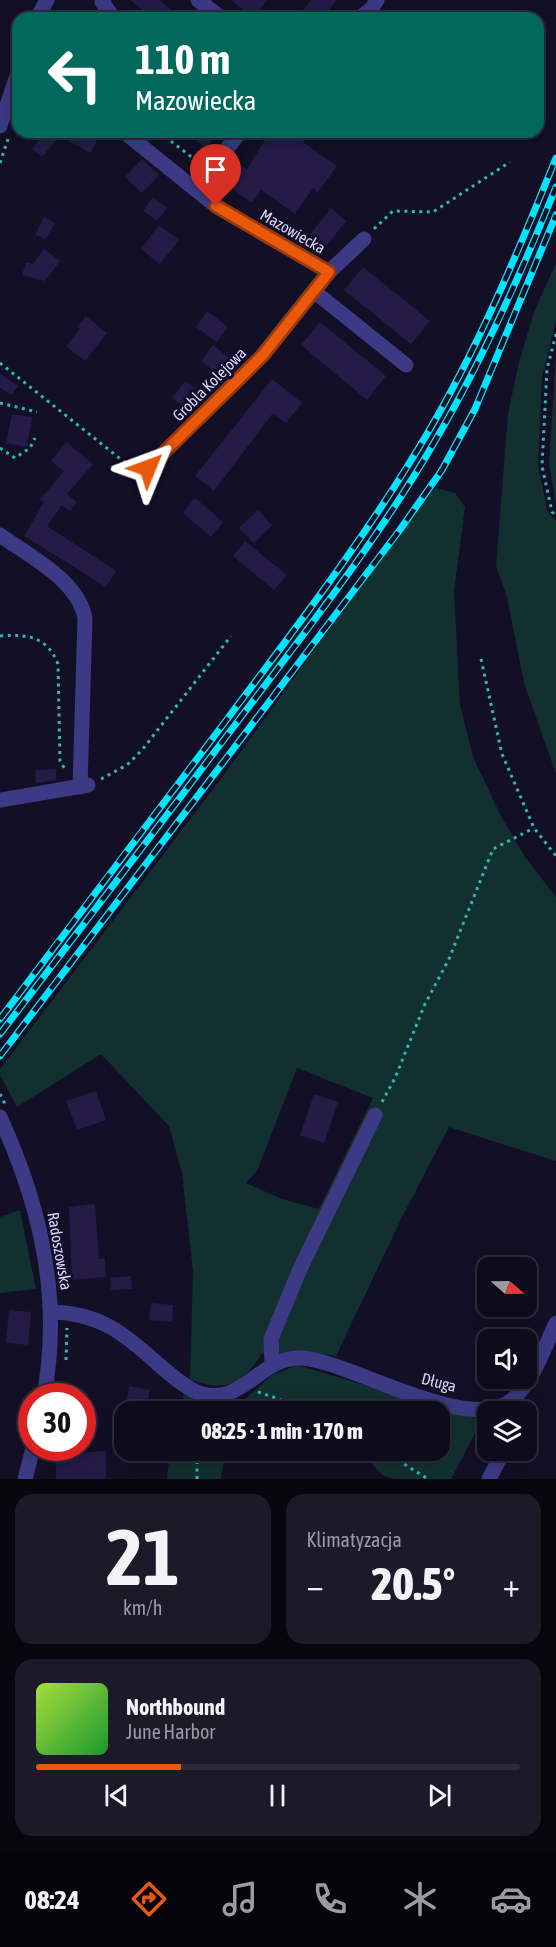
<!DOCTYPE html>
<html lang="pl">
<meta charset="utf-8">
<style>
body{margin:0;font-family:"Asap Condensed",sans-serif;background:#1c1929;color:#f1f3f6;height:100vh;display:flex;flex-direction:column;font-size:22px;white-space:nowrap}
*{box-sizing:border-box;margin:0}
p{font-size:20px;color:#9b9ba3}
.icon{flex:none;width:33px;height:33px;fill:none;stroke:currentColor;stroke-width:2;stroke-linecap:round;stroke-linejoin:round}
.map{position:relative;height:1479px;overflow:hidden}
.details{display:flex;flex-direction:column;gap:15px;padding:15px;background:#08060f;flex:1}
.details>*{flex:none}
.guide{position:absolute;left:12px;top:12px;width:532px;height:126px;border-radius:18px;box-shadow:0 3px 15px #0003,0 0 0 2px #2e2b3b;background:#00695c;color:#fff;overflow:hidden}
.needle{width:39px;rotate:110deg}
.tools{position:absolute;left:477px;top:1257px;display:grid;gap:12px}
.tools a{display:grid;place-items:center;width:60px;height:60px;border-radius:12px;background:#0e0b1c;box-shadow:0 3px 15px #0003,0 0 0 2px #2e2b3b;font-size:30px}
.speed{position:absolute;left:18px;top:1383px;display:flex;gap:12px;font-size:30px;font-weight:700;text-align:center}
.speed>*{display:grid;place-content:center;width:78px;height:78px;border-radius:50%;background:#0e0b1c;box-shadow:0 3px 15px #0003,0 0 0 2px #2e2b3b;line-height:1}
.speed .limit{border:9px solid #d22;background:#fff;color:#111}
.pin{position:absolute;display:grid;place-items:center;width:51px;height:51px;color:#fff;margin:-62px -26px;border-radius:50% 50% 50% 0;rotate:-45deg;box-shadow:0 0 6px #0007}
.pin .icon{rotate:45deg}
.me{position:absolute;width:66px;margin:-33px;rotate:46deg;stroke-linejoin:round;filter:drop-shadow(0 0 4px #0008)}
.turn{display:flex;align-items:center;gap:21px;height:126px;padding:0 24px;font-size:27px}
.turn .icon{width:78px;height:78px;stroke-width:2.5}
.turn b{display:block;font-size:42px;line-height:51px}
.big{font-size:45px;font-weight:800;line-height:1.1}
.details .card{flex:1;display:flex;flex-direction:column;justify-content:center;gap:9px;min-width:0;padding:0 21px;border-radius:18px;background:#1c1929}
.details .dial{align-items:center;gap:0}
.dial b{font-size:78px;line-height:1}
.song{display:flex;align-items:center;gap:18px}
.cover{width:72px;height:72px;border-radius:9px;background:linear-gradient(135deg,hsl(80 70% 55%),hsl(130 70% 35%))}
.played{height:6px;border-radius:3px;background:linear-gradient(90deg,#ea580c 30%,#2e2b3b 30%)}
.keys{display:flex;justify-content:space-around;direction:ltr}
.heat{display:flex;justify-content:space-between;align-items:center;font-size:33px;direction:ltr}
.details .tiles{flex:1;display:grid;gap:15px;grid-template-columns:1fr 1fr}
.card:last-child{grid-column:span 2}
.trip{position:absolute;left:114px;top:1401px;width:336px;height:60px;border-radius:18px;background:#0e0b1c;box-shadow:0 3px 15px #0003,0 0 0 2px #2e2b3b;font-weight:800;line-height:60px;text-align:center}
.menu{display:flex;height:96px;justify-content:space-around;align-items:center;background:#06040b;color:#9b9ba3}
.menu .icon{width:42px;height:42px}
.menu .selected{color:#ea580c}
.menu b{font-size:27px;color:#f1f3f6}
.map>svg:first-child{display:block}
.green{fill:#12302f;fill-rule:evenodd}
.building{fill:#241b47}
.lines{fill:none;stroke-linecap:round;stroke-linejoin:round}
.path{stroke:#2fb8b0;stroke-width:3;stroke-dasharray:3 4.5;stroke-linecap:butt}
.minor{stroke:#3d3a85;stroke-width:15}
.rail-casing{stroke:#00e5ff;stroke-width:7}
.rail{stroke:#130f26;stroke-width:4.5;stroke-dasharray:14;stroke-linecap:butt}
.route-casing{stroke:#983908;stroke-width:15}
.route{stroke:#ea580c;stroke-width:10}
.labels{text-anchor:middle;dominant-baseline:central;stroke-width:6;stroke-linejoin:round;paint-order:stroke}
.street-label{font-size:16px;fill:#d9d4ff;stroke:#130f26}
</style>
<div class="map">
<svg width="556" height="1479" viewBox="0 0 556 1479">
<rect width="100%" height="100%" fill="#130f26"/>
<!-- green -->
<g class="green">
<polygon points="556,263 556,321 542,377 538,466 548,513 556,520 556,774 524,683 507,597 496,566 508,414 519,362 534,312"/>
<polygon points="556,355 556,503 549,464"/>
<path d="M437,488L455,493L465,507L454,591L460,705L473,757L501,816L525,857L556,897V1161L449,1127L402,1217L336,1356L306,1352L277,1356L262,1353C244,1383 224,1394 190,1379L193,1271L182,1173L169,1126L101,1054L17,1107L0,1075V1069L223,776L428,493ZM297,1068L373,1098L319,1209L282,1199L246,1183L257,1171Z"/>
<polygon points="20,1210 36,1289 0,1293 0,1217"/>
<polygon points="297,1365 482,1420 451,1479 394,1479 382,1475 360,1451 440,1450 440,1412 284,1412 277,1407 275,1411 257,1411 243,1401 272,1375"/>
<polygon points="183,1394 224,1404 233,1411 185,1411"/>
<polygon points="170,1451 225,1451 221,1479 167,1479"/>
</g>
<!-- building -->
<g class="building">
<polygon points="130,0 159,0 181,18 153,18"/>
<polygon points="231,0 267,0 253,18"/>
<polygon points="311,0 337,0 322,18 296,18"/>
<polygon points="45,132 102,132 90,153 60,136 42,157 32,149"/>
<polygon points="186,132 219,132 206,148"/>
<polygon points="270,132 282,132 289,137 293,132 310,132 303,142 337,166 318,192 313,188 295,214 261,190 252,203 227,185 242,166 247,169"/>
<polygon points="142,159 159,175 142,193 125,177"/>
<polygon points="153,197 167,208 157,221 143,211"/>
<polygon points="331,208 346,221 325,248 309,236"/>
<polygon points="44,217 55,223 46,239 35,235"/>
<polygon points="159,225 179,240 160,264 141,249"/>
<polygon points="44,249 60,261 45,281 22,275 26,262 33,264"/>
<polygon points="363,267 430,321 411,344 344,290"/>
<polygon points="207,311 228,327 217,342 196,327"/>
<polygon points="86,316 107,333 85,361 66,346 80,329 77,327"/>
<polygon points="320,322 386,376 367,400 301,345"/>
<polygon points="213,345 233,361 220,376 201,361"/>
<polygon points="0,374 18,386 12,395 0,388"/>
<polygon points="272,379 302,403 286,423 273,413 214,491 195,476"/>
<polygon points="185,381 204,395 191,412 172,398"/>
<polygon points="12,414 32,417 27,447 6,443"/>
<polygon points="66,442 93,464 67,494 77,502 70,511 62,505 47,526 116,571 106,587 24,536 44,502 40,500 64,471 51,461"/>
<polygon points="195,498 223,522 211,537 183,513"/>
<polygon points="258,510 272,525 254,543 239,528"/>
<polygon points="245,541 287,575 274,590 233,556"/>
<polygon points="56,769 56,780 36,783 35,770"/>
<polygon points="96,1091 106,1120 77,1130 66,1101"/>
<polygon points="314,1094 338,1102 324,1143 300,1135"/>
<polygon points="95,1204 99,1259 105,1258 106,1277 72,1280 69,1207"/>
<polygon points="131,1276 132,1289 111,1290 110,1278"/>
<polygon points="151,1303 173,1305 172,1322 149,1320"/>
<polygon points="9,1310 31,1312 28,1345 6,1343"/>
<polygon points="129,1386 150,1390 146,1412 125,1410"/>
<polygon points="106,1451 106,1479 56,1479 56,1455"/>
</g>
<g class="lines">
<!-- path -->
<g class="path">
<polyline points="159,132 198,162"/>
<polyline points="0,163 8,139"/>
<polyline points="374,229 393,211 433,212 510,162"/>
<polyline points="556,334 547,369 542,466 552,512 556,515"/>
<polyline points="0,363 133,469"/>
<polyline points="0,403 37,412"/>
<polyline points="0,448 15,458 30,448 35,438"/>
<path d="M0,636C27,634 47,636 58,664L60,761L65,769"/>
<polyline points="481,659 502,754 534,828 556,856"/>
<polyline points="101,779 127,765 142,750 231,636"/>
<polyline points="0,1094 5,1104"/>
<polyline points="382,1102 395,1078 425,1004 449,959 493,849 534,828"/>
<polyline points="66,1360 67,1328"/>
<polyline points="258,1392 279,1399 300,1412"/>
<polyline points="24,1436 31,1404"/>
<polyline points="378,1450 393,1457 428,1479"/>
<polyline points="197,1479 197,1450"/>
</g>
<!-- minor -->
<g class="minor">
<polyline points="104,0 102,2 114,18"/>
<polyline points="198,0 221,18"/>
<polyline points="37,18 47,0"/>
<polyline points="360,18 372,8 377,0"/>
<polyline points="0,126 18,73"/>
<polyline points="124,132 216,206 329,272"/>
<polyline points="195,189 240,132"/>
<polyline points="315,292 406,365"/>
<polyline points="148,468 262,356 329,272 364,239"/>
<path d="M0,535C29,556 78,580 85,618L80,787"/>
<polyline points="0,800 88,785"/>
<path d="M0,1117C41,1207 62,1298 44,1396"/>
<path d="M51,1312C99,1313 124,1333 158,1364C170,1374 184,1387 199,1393C242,1408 261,1355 302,1358C350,1361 473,1438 514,1398C534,1379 544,1348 556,1323"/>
<polyline points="272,1363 271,1339 300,1269 375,1115"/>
<polyline points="25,1479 33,1448"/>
<polyline points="489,1479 504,1450"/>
</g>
<!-- rail casing -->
<g class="rail-casing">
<g id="rail">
<path d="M0,1019C76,918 152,818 228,718C298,625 368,534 427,434C479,346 518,252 556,158"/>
<path d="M0,1034C80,929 161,823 241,717C309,627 379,538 435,441C483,359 521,274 556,187"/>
<polyline points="0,1056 399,531 442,470 475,409 556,215"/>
</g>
</g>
<!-- rail -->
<use href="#rail" class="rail"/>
</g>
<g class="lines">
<!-- route casing -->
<g class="route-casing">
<polyline id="route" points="148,468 262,356 329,272 216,206"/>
</g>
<!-- route -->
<use href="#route" class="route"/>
</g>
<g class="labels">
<!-- street labels -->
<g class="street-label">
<text transform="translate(293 231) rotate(30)">Mazowiecka</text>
<text transform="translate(209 384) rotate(-45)">Grobla Kolejowa</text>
<text transform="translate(60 1251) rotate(80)">Radoszowska</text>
<text transform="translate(439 1382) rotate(14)">Długa</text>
</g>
</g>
</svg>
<div class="tools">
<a><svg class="needle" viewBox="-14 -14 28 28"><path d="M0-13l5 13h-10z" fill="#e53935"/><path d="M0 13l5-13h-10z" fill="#9b9ba3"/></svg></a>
<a><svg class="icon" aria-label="sound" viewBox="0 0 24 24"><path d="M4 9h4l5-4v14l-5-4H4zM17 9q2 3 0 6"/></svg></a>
<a><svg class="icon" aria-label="layers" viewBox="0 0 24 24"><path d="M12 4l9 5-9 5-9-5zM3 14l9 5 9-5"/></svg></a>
</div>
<div class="speed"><div class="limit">30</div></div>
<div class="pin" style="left:216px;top:206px;background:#d93025"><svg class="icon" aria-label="arrive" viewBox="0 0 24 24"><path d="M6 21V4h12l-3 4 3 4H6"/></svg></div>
<svg class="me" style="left:148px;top:468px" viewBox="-20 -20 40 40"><path d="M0-17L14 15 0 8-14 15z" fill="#ea580c" stroke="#fff" stroke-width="4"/></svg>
<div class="trip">08:25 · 1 min · 170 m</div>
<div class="guide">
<div class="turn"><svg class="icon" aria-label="left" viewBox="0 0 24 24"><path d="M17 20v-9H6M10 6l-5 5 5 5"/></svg><div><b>110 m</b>Mazowiecka</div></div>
</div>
</div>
<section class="details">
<div class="tiles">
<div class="card dial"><b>21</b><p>km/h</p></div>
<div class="card"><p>Klimatyzacja</p>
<div class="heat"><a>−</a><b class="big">20.5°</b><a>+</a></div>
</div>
<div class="card">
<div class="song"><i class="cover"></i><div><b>Northbound</b><p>June Harbor</p></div></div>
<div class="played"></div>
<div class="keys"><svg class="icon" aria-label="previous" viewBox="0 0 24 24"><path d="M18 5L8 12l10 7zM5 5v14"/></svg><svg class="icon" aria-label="pause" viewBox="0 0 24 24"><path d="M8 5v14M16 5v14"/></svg><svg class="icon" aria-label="next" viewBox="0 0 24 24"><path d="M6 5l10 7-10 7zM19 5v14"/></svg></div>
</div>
</div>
</section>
<nav class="menu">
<b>08:24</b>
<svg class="icon selected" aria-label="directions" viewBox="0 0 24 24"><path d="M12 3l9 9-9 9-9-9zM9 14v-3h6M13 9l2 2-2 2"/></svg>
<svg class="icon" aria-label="music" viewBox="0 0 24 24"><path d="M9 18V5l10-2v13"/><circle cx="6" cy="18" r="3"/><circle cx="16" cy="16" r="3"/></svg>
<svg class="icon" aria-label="phone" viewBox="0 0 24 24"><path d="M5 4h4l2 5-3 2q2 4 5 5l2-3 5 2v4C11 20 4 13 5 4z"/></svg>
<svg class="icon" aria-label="climate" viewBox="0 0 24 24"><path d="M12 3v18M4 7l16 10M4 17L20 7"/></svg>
<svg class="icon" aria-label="car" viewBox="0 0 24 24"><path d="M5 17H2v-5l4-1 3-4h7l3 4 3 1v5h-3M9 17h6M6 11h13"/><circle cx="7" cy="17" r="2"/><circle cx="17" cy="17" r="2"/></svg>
</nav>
